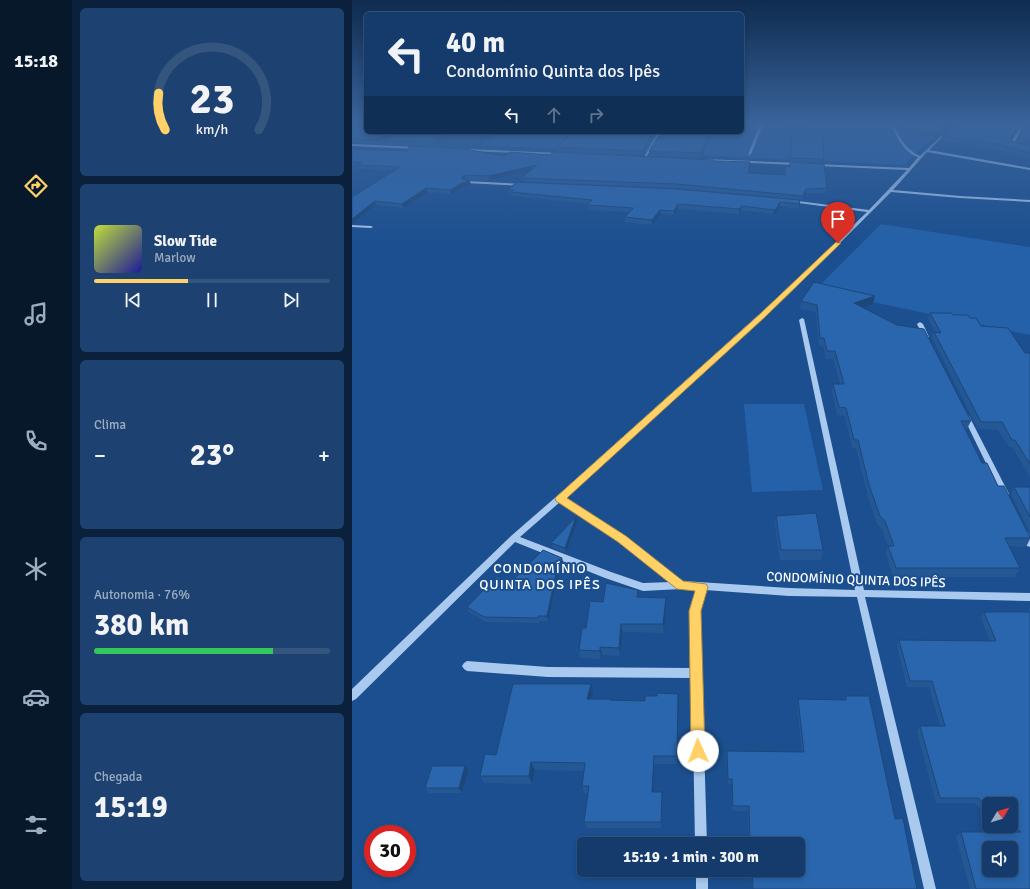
<!DOCTYPE html>
<html lang="pt">
<meta charset="utf-8">
<style>
body{margin:0;font-family:Signika,sans-serif;background:#1d4271;color:#f1f3f6;height:100vh;display:flex;flex-direction:column;font-size:15px;white-space:nowrap}
*{box-sizing:border-box;margin:0}
p{font-size:13px;color:#9dadc1}
.icon{flex:none;width:22px;height:22px;fill:none;stroke:currentColor;stroke-width:2;stroke-linecap:round;stroke-linejoin:round}
.map{position:relative;flex:1;overflow:hidden}
.sheet{display:flex;flex-direction:column;gap:8px;padding:8px;background:#0b203b;width:280px}
.sheet>*{flex:none}
.banner{position:absolute;left:12px;top:12px;width:380px;height:122px;border-radius:6px;box-shadow:0 2px 6px #0003,0 0 0 1px #33557e;background:#143b6b;color:#f1f3f6;overflow:hidden}
.needle{width:26px;rotate:52deg}
.tools{position:absolute;left:630px;top:797px;display:grid;gap:8px}
.tools a{display:grid;place-items:center;width:36px;height:36px;border-radius:6px;background:#143b6b;box-shadow:0 2px 6px #0003,0 0 0 1px #33557e;font-size:20px}
.speed{position:absolute;left:12px;top:825px;display:flex;gap:8px;font-size:20px;font-weight:700;text-align:center}
.speed>*{display:grid;place-content:center;width:52px;height:52px;border-radius:50%;background:#143b6b;box-shadow:0 2px 6px #0003,0 0 0 1px #33557e;line-height:1}
.speed .limit{border:6px solid #d22;background:#fff;color:#111}
.pin{position:absolute;display:grid;place-items:center;width:34px;height:34px;color:#fff;margin:-41px -17px;border-radius:50% 50% 50% 0;rotate:-45deg;box-shadow:0 0 4px #0007}
.pin .icon{rotate:45deg}
.me{position:absolute;width:44px;margin:-22px;rotate:358deg;stroke-linejoin:round;filter:drop-shadow(0 0 3px #0008)}
.turn{display:flex;align-items:center;gap:14px;height:84px;padding:0 16px;font-size:18px}
.turn .icon{width:52px;height:52px;stroke-width:2.5}
.turn b{display:block;font-size:28px;line-height:34px}
.lanes{display:flex;align-items:center;height:38px;padding:0 16px;background:#0003;justify-content:center;gap:20px;direction:ltr}
.lanes .off{opacity:.35}
.big{font-size:30px;font-weight:700;line-height:1.1}
.sheet .tile{flex:1;display:flex;flex-direction:column;justify-content:center;gap:6px;min-width:0;padding:0 14px;border-radius:6px;background:#1d4271}
.sheet .dial{align-items:center;gap:0}
.dial svg{height:104px;overflow:visible;fill:none;stroke:#33557e;stroke-width:7;stroke-linecap:round;text-anchor:middle}
.dial text{fill:#f1f3f6;stroke:none}
.song{display:flex;align-items:center;gap:12px}
.cover{width:48px;height:48px;border-radius:6px;background:linear-gradient(135deg,hsl(70 70% 55%),hsl(240 70% 35%))}
.played{height:4px;border-radius:2px;background:linear-gradient(90deg,#ffd166 40%,#33557e 40%)}
.keys{display:flex;justify-content:space-around;direction:ltr}
.heat{display:flex;justify-content:space-between;align-items:center;font-size:22px;direction:ltr}
.charge{height:6px;border-radius:3px;background:linear-gradient(90deg,#34c759 76%,#33557e 0)}
.trip{position:absolute;left:225px;top:837px;width:228px;height:40px;border-radius:6px;background:#143b6b;box-shadow:0 2px 6px #0003,0 0 0 1px #33557e;font-weight:700;line-height:40px;text-align:center}
main{display:flex;flex:1;min-height:0}
.dock{display:flex;flex-direction:column;width:72px;justify-content:space-around;align-items:center;background:#08182b;color:#9dadc1}
.dock .icon{width:28px;height:28px}
.dock .on{color:#ffd166}
.dock b{font-size:18px;color:#f1f3f6}
.map>svg:first-child{display:block}
.green{fill:#2461a8}
.lines{fill:none;stroke-linecap:round;stroke-linejoin:round}
.minor{fill:#a9c9ee;fill-rule:evenodd}
.wall{fill:#245895}
.shaded-wall{fill:#1d4779}
.building{fill:#2a66ad;stroke:#1d4779;fill-rule:evenodd}
.route{fill:#ffd166;stroke:#a68842}
.labels{text-anchor:middle;dominant-baseline:central;stroke-width:4;stroke-linejoin:round;paint-order:stroke}
.near-street-label{font-size:13px;fill:#fff;stroke:#1b4f8f}
.near-neighbourhood-label{font-size:14px;letter-spacing:1px;fill:#fff;stroke:#1b4f8f}
</style>
<main>
<nav class="dock">
<b>15:18</b>
<svg class="icon on" aria-label="directions" viewBox="0 0 24 24"><path d="M12 3l9 9-9 9-9-9zM9 14v-3h6M13 9l2 2-2 2"/></svg>
<svg class="icon" aria-label="music" viewBox="0 0 24 24"><path d="M9 18V5l10-2v13"/><circle cx="6" cy="18" r="3"/><circle cx="16" cy="16" r="3"/></svg>
<svg class="icon" aria-label="phone" viewBox="0 0 24 24"><path d="M5 4h4l2 5-3 2q2 4 5 5l2-3 5 2v4C11 20 4 13 5 4z"/></svg>
<svg class="icon" aria-label="climate" viewBox="0 0 24 24"><path d="M12 3v18M4 7l16 10M4 17L20 7"/></svg>
<svg class="icon" aria-label="car" viewBox="0 0 24 24"><path d="M5 17H2v-5l4-1 3-4h7l3 4 3 1v5h-3M9 17h6M6 11h13"/><circle cx="7" cy="17" r="2"/><circle cx="17" cy="17" r="2"/></svg>
<svg class="icon" aria-label="filters" viewBox="0 0 24 24"><path d="M4 7h16M4 17h16"/><circle cx="9" cy="7" r="2"/><circle cx="15" cy="17" r="2"/></svg>
</nav>
<section class="sheet">
<div class="tile dial"><svg viewBox="0 0 100 80">
<path d="M14 69A42 42 0 1 1 86 69"/>
<path d="M14 69A42 42 0 0 1 9 41" stroke="#ffd166"/>
<text x="50" y="56" font-size="32" font-weight="700">23</text>
<text x="50" y="72" font-size="11">km/h</text>
</svg></div>
<div class="tile">
<div class="song"><i class="cover"></i><div><b>Slow Tide</b><p>Marlow</p></div></div>
<div class="played"></div>
<div class="keys"><svg class="icon" aria-label="previous" viewBox="0 0 24 24"><path d="M18 5L8 12l10 7zM5 5v14"/></svg><svg class="icon" aria-label="pause" viewBox="0 0 24 24"><path d="M8 5v14M16 5v14"/></svg><svg class="icon" aria-label="next" viewBox="0 0 24 24"><path d="M6 5l10 7-10 7zM19 5v14"/></svg></div>
</div>
<div class="tile"><p>Clima</p>
<div class="heat"><a>−</a><b class="big">23°</b><a>+</a></div>
</div>
<div class="tile"><p>Autonomia · 76%</p><b class="big">380 km</b><div class="charge"></div></div>
<div class="tile"><p>Chegada</p><b class="big">15:19</b></div>
</section>
<div class="map">
<svg width="678" height="889" viewBox="0 0 678 889">
<rect width="100%" height="100%" fill="#1b4f8f"/>
<!-- green -->
<g class="green">
<polygon points="390,122 598,122 552,165 130,145 146,132 390,132"/>
<polygon points="529,224 678,247 678,335 463,290"/>
<polygon points="392,404 452,404 471,490 400,492"/>
</g>
<g class="lines">
<!-- minor -->
<g class="minor">
<polygon points="408,122 410,122 410,128 399,154 396,155 406,128"/>
<path d="M538,122H540C547,135 553,150 568,156L604,122H606L577,150L678,168V170L575,152L541,190L608,196L678,200V202L608,198L539,192L445,286L213,498L273,537L331,581L437,588L503,590L447,320L450,318L452,319L512,590L678,593V601L513,597L584,889H572L505,597L437,596L353,590L348,611L355,844H343L340,678L196,677L115,671L112,669L110,666L112,663L115,661L196,667L340,668L338,611L345,590L329,589L291,591L253,578L163,542L4,699L0,701V689L159,536L205,496L441,284L515,212L439,202H438V200L517,210L555,170L464,166L462,165L464,164L557,168L566,157C551,152 544,136 538,122ZM208,502L267,541L319,582L291,583L259,572L168,537Z"/>
<polygon points="671,122 673,122 662,144 678,148 678,150 662,147 658,144"/>
<polygon points="306,132 310,132 293,159 291,159"/>
<polygon points="0,144 66,147 68,148 66,149 0,146"/>
<polygon points="115,149 208,153 210,154 208,155 114,151"/>
<polygon points="352,159 446,163 448,164 446,165 351,161"/>
<polygon points="114,181 172,184 174,185 172,186 113,183 112,182"/>
<polygon points="0,225 19,226 21,227 19,228 0,227"/>
<polygon points="568,322 571,324 577,337 576,338 572,338 571,337 565,324"/>
<polygon points="614,414 617,416 657,494 656,496 650,496 649,494 611,416"/>
<polygon points="673,531 676,532 678,536 678,547 675,546 669,534 670,532"/>
<rect x="344" y="870" width="12" height="19"/>
</g>
</g>
<!-- wall -->
<g class="wall">
<polygon points="0,122 14,132 45,132 25,143 0,143"/>
<polygon points="390,122 407,122 405,125 394,125 392,133 361,132 390,132"/>
<polygon points="411,122 451,122 451,127 412,125"/>
<polygon points="544,122 600,122 599,125 582,140 551,136"/>
<polygon points="678,122 678,159 670,157 644,150 588,141 590,136 604,127 659,140 664,143 666,138"/>
<polygon points="102,132 82,146 35,144 34,140"/>
<polygon points="220,132 304,132 290,155 206,152 205,147"/>
<polygon points="360,132 349,158 298,156 297,151"/>
<polygon points="440,133 472,159 471,163 438,162"/>
<polygon points="56,146 152,156 198,155 398,162 396,173 475,188 474,193 454,193 450,200 325,188 171,182 170,178 178,171 137,181 113,180 119,185 111,187 99,194 76,192 52,208 24,205 0,224 42,170 7,169 6,166 0,165 0,149 55,151 57,149"/>
<polygon points="156,189 448,200 448,205 446,209 428,206 424,214 421,214 389,210 387,214 326,209 322,215 309,214 300,225 273,222 273,217 277,212 236,210 235,205 236,204 160,196 160,194 157,194"/>
<polygon points="449,301 521,304 510,307 619,421 615,429 613,429 630,463 646,486 678,537 678,539 674,547 657,546 668,568 663,577 541,577 534,554 536,546 530,529 525,524 515,493 504,448 500,448 493,416 485,415 480,392 481,384 488,384 481,359 474,359 471,346 467,346 464,312 448,309"/>
<polygon points="578,313 618,318 629,326 673,353 678,353 678,477 660,447 657,447 646,430 626,429 580,338 582,332 583,332 576,319"/>
<polygon points="662,487 678,487 678,533 659,494"/>
<polygon points="424,516 471,550 469,560 428,560 423,526"/>
<polygon points="224,517 225,522 214,553 201,548 199,543"/>
<polygon points="210,558 211,563 205,579 196,621 187,621 187,623 134,622 117,612 115,607 158,583"/>
<polygon points="286,590 286,597 314,606 312,633 270,632 268,656 250,655 249,659 228,658 227,650 234,628 251,602"/>
<polygon points="678,607 678,889 618,889 604,837 609,832 658,832 650,826 659,826 659,804 637,804 637,816 622,803 584,803 565,732 568,726 588,726 577,687 555,687 545,646 547,640 638,641 629,618 632,612 676,612 676,611"/>
<polygon points="241,692 239,699 258,699 259,700 327,702 325,764 302,764 301,792 310,799 309,828 235,828 232,822 236,793 232,793 230,786 232,771 183,770 180,784 132,783 128,776 144,755"/>
<polygon points="494,696 543,819 565,889 400,889 399,870 446,870 446,844 397,844 396,811 380,811 380,784 376,784 374,756 375,751 450,752 445,704 446,699 492,700"/>
<polygon points="113,766 116,770 110,793 76,793 73,788"/>
</g>
<!-- shaded-wall -->
<g class="shaded-wall">
<polygon points="597,122 600,122 599,125 582,140 584,134"/>
<polygon points="669,122 670,122 657,144 658,139"/>
<polygon points="38,132 45,132 25,143 23,140"/>
<polygon points="96,132 102,132 82,146 81,142"/>
<polygon points="302,132 304,132 290,155 290,151"/>
<polygon points="358,132 360,132 349,158 349,153"/>
<polygon points="185,165 186,169 137,181 136,176"/>
<polygon points="112,175 113,180 111,181 110,177"/>
<polygon points="118,181 119,185 111,187 99,194 98,190 110,183"/>
<polygon points="74,188 76,192 52,208 50,204"/>
<polygon points="454,189 454,193 450,200 451,196"/>
<polygon points="448,200 448,205 446,209 447,204"/>
<polygon points="23,201 24,205 0,224 0,219"/>
<polygon points="428,202 428,206 424,214 421,214 422,210"/>
<polygon points="326,204 326,209 322,215 322,211"/>
<polygon points="390,206 389,210 387,214 387,209"/>
<polygon points="308,210 309,214 300,225 300,220"/>
<polygon points="523,296 521,304 500,311 502,303"/>
<polygon points="224,517 225,522 214,553 213,548"/>
<polygon points="210,558 211,563 205,579 196,621 195,616 204,574"/>
<polygon points="314,598 314,606 312,633 311,624"/>
<polygon points="269,624 270,632 268,656 267,648"/>
<polygon points="248,647 250,655 249,659 248,651"/>
<polygon points="239,684 241,692 237,707 235,699"/>
<polygon points="326,694 327,702 325,764 325,756"/>
<polygon points="302,756 302,764 301,799 300,792"/>
<polygon points="179,762 183,770 180,784 177,776"/>
<polygon points="113,766 116,770 110,793 107,788"/>
</g>
<!-- building -->
<g class="building">
<polygon points="0,122 14,122 14,132 38,132 23,140 0,139"/>
<polygon points="390,122 394,122 392,129 390,129"/>
<polygon points="429,122 451,122 451,123"/>
<polygon points="548,122 597,122 584,134 553,129"/>
<polygon points="610,122 669,122 658,139 664,143 678,145 678,153 645,144 590,136 602,124 604,127"/>
<polygon points="674,122 678,122 678,141 666,138"/>
<polygon points="47,132 96,132 81,142 34,140"/>
<polygon points="220,132 302,132 290,151 205,147"/>
<polygon points="309,132 358,132 349,153 297,151"/>
<polygon points="440,133 470,134 472,159 438,158"/>
<polygon points="56,146 113,149 152,156 158,152 198,155 201,152 362,160 361,161 398,162 396,173 433,175 433,166 438,167 438,162 472,164 475,188 454,189 451,196 325,184 170,178 185,165 136,176 112,175 110,177 110,179 118,181 110,183 98,190 74,188 50,204 23,201 0,219 0,197 48,167 6,165 10,162 0,162 0,149 55,151 58,149"/>
<polygon points="165,182 325,189 448,200 447,204 428,202 424,209 422,210 390,206 387,209 326,204 322,211 308,210 300,220 273,217 281,208 235,205 240,200 159,192 162,190 156,189"/>
<polygon points="462,282 523,296 502,303 545,325 572,329 619,421 609,421 630,463 635,463 646,486 652,486 678,537 678,538 653,538 668,568 544,568 536,546 542,546 533,521 528,516 517,485 506,440 502,440 494,408 487,407 481,384 492,384 483,351 475,351 472,338 468,338 465,305 449,301"/>
<polygon points="578,313 599,313 601,315 616,315 618,318 624,318 629,326 656,328 673,353 678,353 678,464 663,440 660,440 650,422 629,422 582,332 589,333"/>
<polygon points="662,487 678,487 678,517"/>
<polygon points="464,513 471,550 429,550 424,516"/>
<polygon points="224,517 213,548 199,543"/>
<polygon points="191,550 210,558 204,574 195,616 186,616 186,618 132,617 115,607 145,576 158,583"/>
<polygon points="254,583 286,590 285,597 314,598 311,624 269,624 267,648 248,647 248,651 227,650 230,628 234,628 238,601 251,602"/>
<path d="M632,612H678V889H624L609,832H669L659,825V804H637V807L626,798H588L568,726H593L580,681H558L547,640L644,641ZM637,848H659V870H637Z"/>
<polygon points="161,684 239,684 235,699 258,699 258,700 293,701 293,696 305,696 305,693 326,694 325,756 302,756 300,792 310,792 309,822 232,822 237,786 230,786 233,763 179,762 177,776 128,776 133,754 144,755"/>
<polygon points="494,696 517,696 543,819 551,818 565,889 401,889 400,870 446,870 446,844 398,844 397,806 381,806 380,779 376,779 375,751 452,752 446,699 494,700"/>
<polygon points="80,766 113,766 107,788 73,788"/>
</g>
<!-- sky -->
<linearGradient id="sky" x2="0" y2="1"><stop stop-color="#0f2b4f"/><stop offset="0.5" stop-color="#39639b"/><stop offset="1" stop-color="#39639b" stop-opacity="0"/></linearGradient>
<rect width="678" height="246" fill="url(#sky)"/>
<!-- route -->
<polygon class="route" points="484,242 489,243 413,317 215,498 274,536 331,581 354,584 356,587 349,611 353,751 351,756 346,758 341,756 339,751 337,611 343,591 325,589 266,542 204,501 203,498 408,314"/>
<g class="labels">
<!-- near-street labels -->
<g class="near-street-label">
<text transform="translate(504 580) rotate(2)">CONDOMÍNIO QUINTA DOS IPÊS</text>
</g>
<!-- near-neighbourhood labels -->
<g class="near-neighbourhood-label">
<text x="188" y="568">CONDOMÍNIO<tspan x="188" dy="16">QUINTA DOS IPÊS</tspan></text>
</g>
</g>
</svg>
<div class="tools">
<a><svg class="needle" viewBox="-14 -14 28 28"><path d="M0-13l5 13h-10z" fill="#e53935"/><path d="M0 13l5-13h-10z" fill="#9dadc1"/></svg></a>
<a><svg class="icon" aria-label="sound" viewBox="0 0 24 24"><path d="M4 9h4l5-4v14l-5-4H4zM17 9q2 3 0 6"/></svg></a>
</div>
<div class="speed"><div class="limit">30</div></div>
<div class="pin" style="left:486px;top:243px;background:#d93025"><svg class="icon" aria-label="arrive" viewBox="0 0 24 24"><path d="M6 21V4h12l-3 4 3 4H6"/></svg></div>
<svg class="me" style="left:346px;top:751px" viewBox="-20 -20 40 40"><circle r="19" fill="#fff"/><path d="M0-13L10 11 0 6-10 11z" fill="#ffd166"/></svg>
<div class="trip">15:19 · 1 min · 300 m</div>
<div class="banner">
<div class="turn"><svg class="icon" aria-label="left" viewBox="0 0 24 24"><path d="M17 20v-9H6M10 6l-5 5 5 5"/></svg><div><b>40 m</b>Condomínio Quinta dos Ipês</div></div>
<div class="lanes"><svg class="icon" aria-label="left" viewBox="0 0 24 24"><path d="M17 20v-9H6M10 6l-5 5 5 5"/></svg><svg class="icon off" aria-label="ahead" viewBox="0 0 24 24"><path d="M12 20V5M6 11l6-6 6 6"/></svg><svg class="icon off" aria-label="right" viewBox="0 0 24 24"><path d="M7 20v-9h11M14 6l5 5-5 5"/></svg></div>
</div>
</div>
</main>
